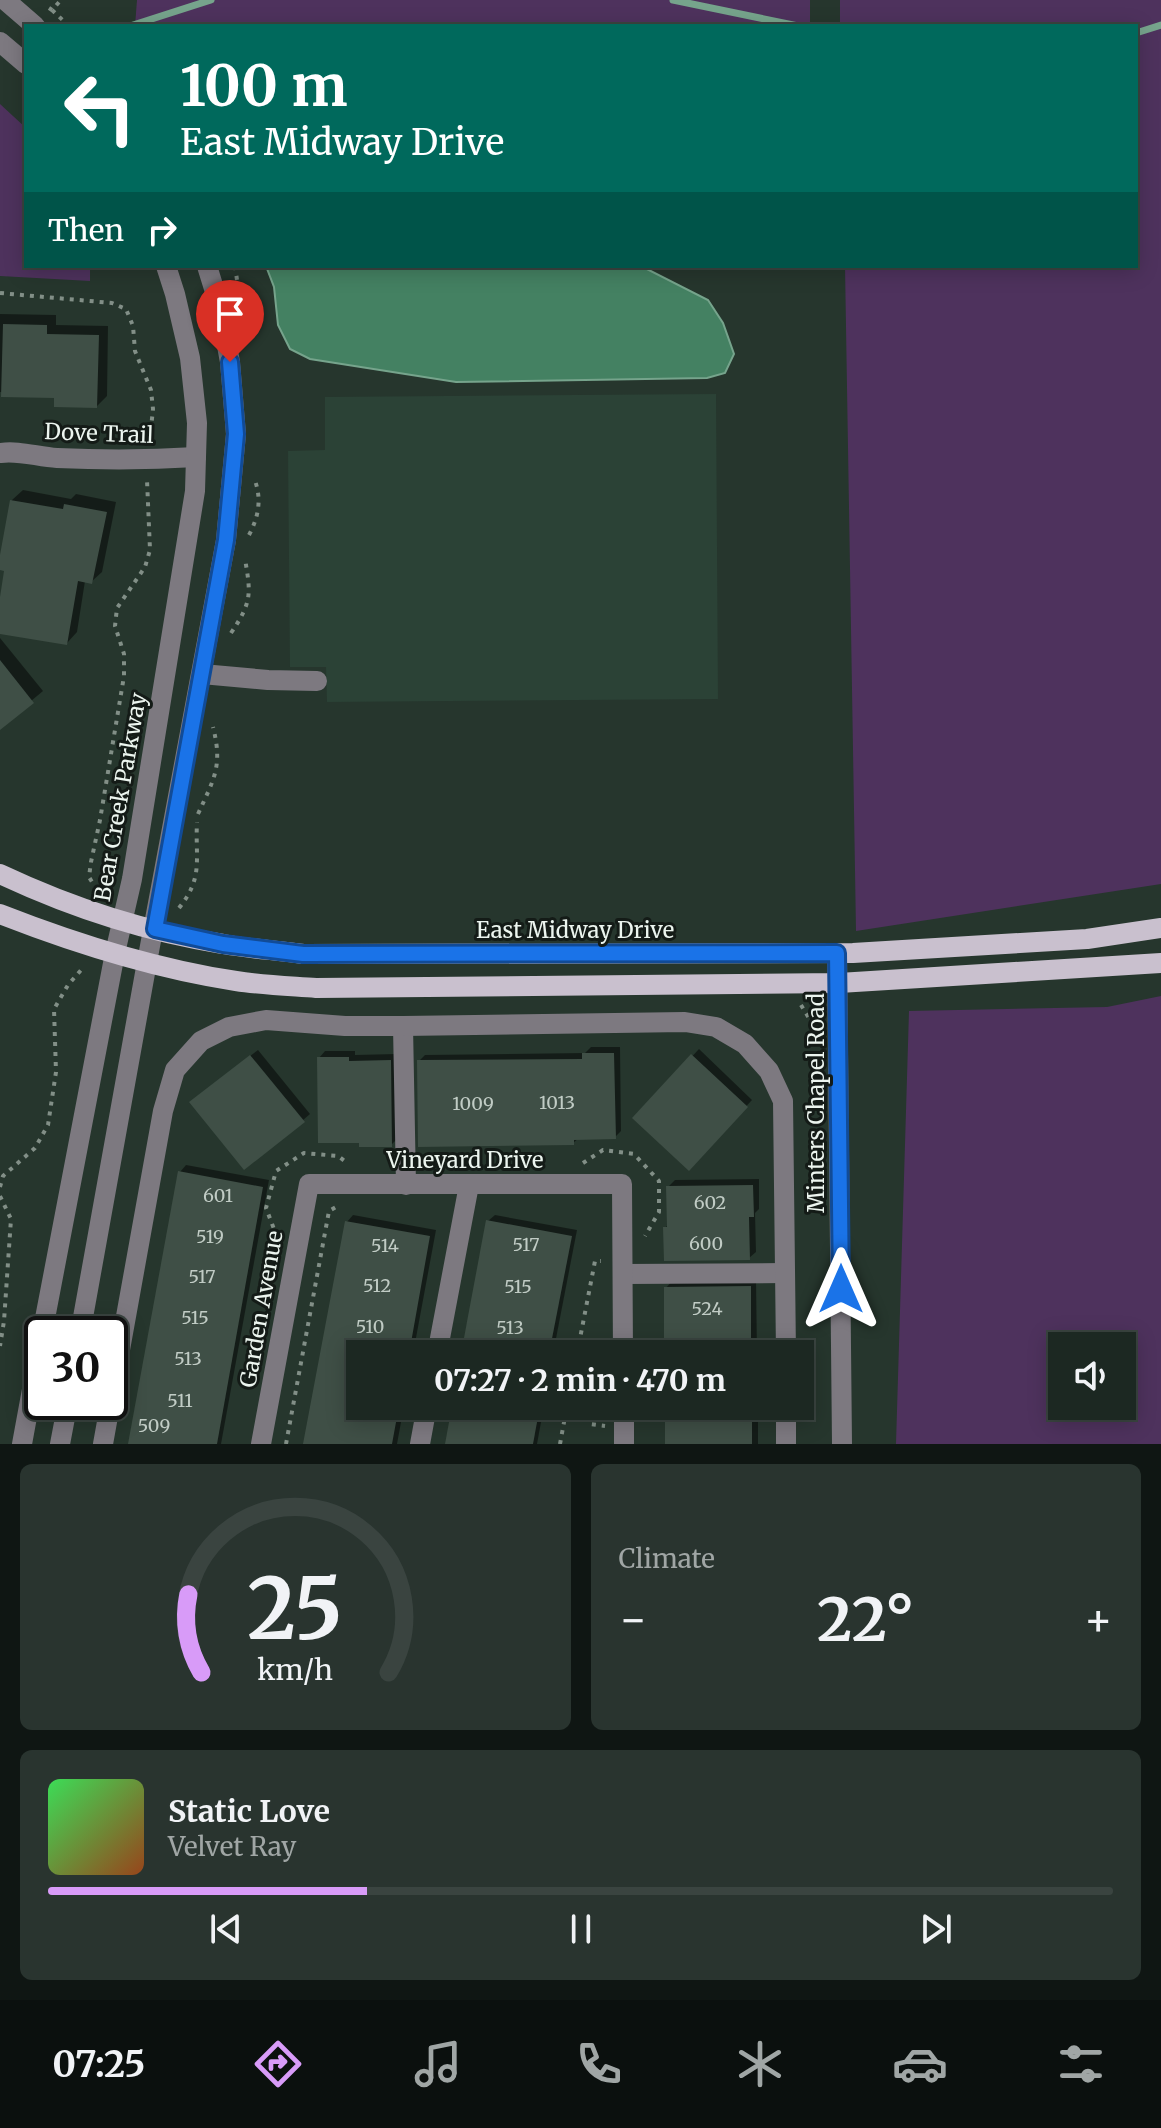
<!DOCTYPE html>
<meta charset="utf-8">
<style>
body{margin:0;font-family:Merriweather,serif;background:#29342f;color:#f1f3f6;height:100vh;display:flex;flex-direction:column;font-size:30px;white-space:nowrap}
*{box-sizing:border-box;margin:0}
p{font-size:26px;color:#a0a6a5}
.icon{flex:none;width:44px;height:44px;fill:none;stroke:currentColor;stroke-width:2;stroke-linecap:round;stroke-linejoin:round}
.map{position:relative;height:1444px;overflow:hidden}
.sheet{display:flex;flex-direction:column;gap:20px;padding:20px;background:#0f1613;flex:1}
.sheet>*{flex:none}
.top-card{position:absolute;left:24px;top:24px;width:1114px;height:244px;border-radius:0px;box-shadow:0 4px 20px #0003,0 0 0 2px #3a4440;background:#00695c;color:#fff;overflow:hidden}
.controls{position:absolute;left:1048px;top:1332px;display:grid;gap:16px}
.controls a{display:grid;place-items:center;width:88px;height:88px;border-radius:0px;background:#1c2822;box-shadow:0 4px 20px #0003,0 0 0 2px #3a4440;font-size:40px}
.speed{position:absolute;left:24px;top:1316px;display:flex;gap:16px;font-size:40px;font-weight:700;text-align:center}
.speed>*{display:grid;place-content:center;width:104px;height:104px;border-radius:50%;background:#1c2822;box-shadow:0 4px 20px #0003,0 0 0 2px #3a4440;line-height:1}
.speed .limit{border:4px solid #111;border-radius:12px;background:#fff;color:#111}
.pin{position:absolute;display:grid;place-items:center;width:68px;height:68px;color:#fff;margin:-82px -34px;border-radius:50% 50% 50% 0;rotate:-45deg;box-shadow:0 0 8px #0007}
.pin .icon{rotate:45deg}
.me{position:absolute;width:88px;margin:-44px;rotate:0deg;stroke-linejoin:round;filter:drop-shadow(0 0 6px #0008)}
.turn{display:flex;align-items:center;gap:28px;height:168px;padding:0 24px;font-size:36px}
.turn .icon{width:104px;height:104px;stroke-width:2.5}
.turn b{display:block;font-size:56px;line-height:68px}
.then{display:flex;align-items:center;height:76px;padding:0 24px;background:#0003;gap:16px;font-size:30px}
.big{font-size:60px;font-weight:700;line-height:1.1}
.sheet .tile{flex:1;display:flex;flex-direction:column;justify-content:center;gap:12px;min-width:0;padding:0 28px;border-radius:12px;background:#29342f}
.sheet .dial{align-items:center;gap:0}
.dial svg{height:208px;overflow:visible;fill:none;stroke:#3a4440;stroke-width:7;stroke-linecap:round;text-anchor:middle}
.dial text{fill:#f1f3f6;stroke:none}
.song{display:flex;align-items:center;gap:24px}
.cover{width:96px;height:96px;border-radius:12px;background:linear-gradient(135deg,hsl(130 70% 55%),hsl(20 70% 35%))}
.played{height:8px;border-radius:4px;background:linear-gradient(90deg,#d89bf8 30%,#3a4440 30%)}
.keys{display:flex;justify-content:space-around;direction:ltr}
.heat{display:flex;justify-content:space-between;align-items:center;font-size:44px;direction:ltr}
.sheet .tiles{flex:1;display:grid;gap:20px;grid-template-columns:1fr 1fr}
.tile:last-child{grid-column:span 2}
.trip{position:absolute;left:346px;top:1340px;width:468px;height:80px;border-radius:0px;background:#1c2822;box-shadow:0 4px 20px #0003,0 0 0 2px #3a4440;font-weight:700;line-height:80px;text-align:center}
.menu{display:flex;height:128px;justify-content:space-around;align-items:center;background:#0b100e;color:#a0a6a5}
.menu .icon{width:56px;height:56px}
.menu .on{color:#d89bf8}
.menu b{font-size:36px;color:#f1f3f6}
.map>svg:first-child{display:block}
.built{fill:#2b4236}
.green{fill:#4e325d;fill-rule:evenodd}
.water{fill:#448162;stroke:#76a48c;stroke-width:2}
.shadow{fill:#0007}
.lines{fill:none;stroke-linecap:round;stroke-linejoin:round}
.stream{stroke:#76a48c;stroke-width:7}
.building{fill:#3f4f46}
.path{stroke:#828f87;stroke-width:4;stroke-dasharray:4 6;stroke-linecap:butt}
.minor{stroke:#7d7980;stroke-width:20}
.major{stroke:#c9c0ce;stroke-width:20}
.route-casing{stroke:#114b97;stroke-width:20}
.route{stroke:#1a73e8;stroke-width:14}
.labels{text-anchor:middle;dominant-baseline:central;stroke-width:6;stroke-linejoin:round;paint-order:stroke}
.number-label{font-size:18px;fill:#c1ccc5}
.street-label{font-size:22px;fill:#ecf5ef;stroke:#141b17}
</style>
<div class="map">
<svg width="1161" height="1444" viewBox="0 0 1161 1444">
<rect width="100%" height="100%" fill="#26362d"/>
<!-- built -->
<polygon class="built" points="716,394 718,699 327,702 326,667 290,667 288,451 325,450 325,397"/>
<!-- green -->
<g class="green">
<polygon points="137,0 810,0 810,26 135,26"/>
<polygon points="840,0 1161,0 1161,884 856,931 845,266 1136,266 1136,26 840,26"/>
<polygon points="0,104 26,128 26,266 90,266 90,281 0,276"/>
<path d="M1161,996V1444H896L909,1011L1107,1007ZM1122,1346V1406H1062V1346Z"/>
</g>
<!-- water -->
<polygon class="water" points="266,266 641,266 708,300 723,323 734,354 725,373 707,378 456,382 310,359 290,349 278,325 274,287"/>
<!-- shadow -->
<g class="shadow">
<polygon points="0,314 56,315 56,325 108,326 107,396 97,406 56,396 0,392"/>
<polygon points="23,490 71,499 76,494 116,502 102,572 91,582 85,581 77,632 67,643 0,632 0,610 6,570 0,568 0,566 12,500"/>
<polygon points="0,638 43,691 0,727"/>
<polygon points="591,1047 620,1047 621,1131 615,1137 579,1138 573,1143 419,1061 425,1055 585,1053"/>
<polygon points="699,1049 752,1100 689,1168 635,1118"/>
<polygon points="258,1050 310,1114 280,1140 198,1096"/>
<polygon points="325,1051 355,1051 355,1055 396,1054 398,1138 391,1145 319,1058"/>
<polygon points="186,1165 269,1180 221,1444 130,1444 180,1172"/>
<polygon points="759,1179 759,1209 755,1213 756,1252 749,1258 665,1228 669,1224 668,1187 675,1180"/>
<polygon points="353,1215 436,1230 413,1354 360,1354 360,1406 404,1406 397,1444 306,1444 347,1222"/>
<polygon points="495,1215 577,1230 553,1354 464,1354 488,1221"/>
<polygon points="756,1280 757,1354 666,1354 666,1288 672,1281"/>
<polygon points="454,1406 544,1406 537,1444 448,1444"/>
<rect x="667" y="1406" width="91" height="38"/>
</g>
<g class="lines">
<!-- stream -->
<g class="stream">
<polyline points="673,0 798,26"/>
<polyline points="130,26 211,0"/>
<polyline points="1136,33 1161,25"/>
</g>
</g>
<!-- building -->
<g class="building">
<polygon points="3,324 47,325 47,334 99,335 97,408 54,407 54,398 1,397"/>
<polygon points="10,500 63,509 64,504 107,512 92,584 78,581 67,645 0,634 0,597 4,571 0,570 0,555"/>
<polygon points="0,660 34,703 0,730"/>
<polygon points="582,1053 614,1053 616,1139 574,1140 574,1145 418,1147 417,1060 582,1059"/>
<polygon points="691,1054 748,1107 689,1171 632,1118"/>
<polygon points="250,1055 305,1122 244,1170 189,1102"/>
<polygon points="317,1057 349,1057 349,1061 391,1060 392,1147 359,1147 359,1143 318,1143"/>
<polygon points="178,1171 263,1187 217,1444 128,1444"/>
<polygon points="753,1185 754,1217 749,1217 750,1260 664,1261 663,1227 667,1227 666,1186"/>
<polygon points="486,1220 572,1236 549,1354 461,1354"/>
<polygon points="345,1221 430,1236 409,1354 360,1354 360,1406 399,1406 392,1444 303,1444"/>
<polygon points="751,1286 751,1354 664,1354 664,1287"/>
<polygon points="452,1406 540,1406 533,1444 445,1444"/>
<rect x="665" y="1406" width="87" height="38"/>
</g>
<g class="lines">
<!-- path -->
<g class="path">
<polyline points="49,8 52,10 61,0"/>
<polyline points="52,10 69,26"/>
<polyline points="235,266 238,287"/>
<polyline points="0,293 112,303 126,309 133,326 135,351 151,390 153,409 150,438"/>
<path d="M249,535C259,516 262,498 254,478"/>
<path d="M231,633C252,602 251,594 245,559"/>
<path d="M198,814C214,779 223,766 213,727"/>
<polyline points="97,890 89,877 91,862 100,820 124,676 124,654 115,626 117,608 145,567 150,550 147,480"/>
<path d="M179,908C204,877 195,859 197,822"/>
<polyline points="801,1005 815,1028"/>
<polyline points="583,1163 603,1150 634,1154 659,1181 659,1212 645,1236"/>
<polyline points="0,1187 3,1176 35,1148 48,1125 56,1072 54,1009 68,985 82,969"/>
<polyline points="0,1196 11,1219 4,1321 0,1346"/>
<polyline points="277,1237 266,1208 276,1171 304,1153 338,1156 346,1162"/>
<polyline points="577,1354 595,1261 601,1261"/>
<polyline points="588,1406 590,1424 605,1426"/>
<polyline points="286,1444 329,1211 336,1207"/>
<polyline points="560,1444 567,1406"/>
</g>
<!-- minor -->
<g class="minor">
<polyline points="5,0 35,26"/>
<polyline points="0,42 26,64"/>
<path d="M0,453C19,450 38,457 57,458C103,460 149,460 196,457"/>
<polyline points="202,674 268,680 317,681"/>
<polyline points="837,953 842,1444"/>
<polyline points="403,1026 406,1185"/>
<polyline points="623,1274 785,1273"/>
<polyline points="42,1334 115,953 132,879 195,491 197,423 190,358 175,294 166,266"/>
<polyline points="80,1334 147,962 226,540 236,434 230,362 220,308 207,266"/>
<polyline points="437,1354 469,1185"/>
<polyline points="624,1406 624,1444"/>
<polyline points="786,1406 786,1444"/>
<polyline points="22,1444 42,1335"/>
<polyline points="60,1444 68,1402"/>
<polyline points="103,1444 163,1111 175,1070 201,1041 229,1027 266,1020 345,1026 403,1026 685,1022 716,1027 745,1044 769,1071 783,1101 786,1354"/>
<polyline points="261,1444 309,1184 622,1184 623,1354"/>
<polyline points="420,1444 427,1406"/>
</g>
<!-- major -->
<g class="major">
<path d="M0,874C70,907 147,932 223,944C250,949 277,950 303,954L853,953L1087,939L1161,928"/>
<path d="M0,914C74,943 157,969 236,981C262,985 289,986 316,988L839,983L1161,963"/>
</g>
</g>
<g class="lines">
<!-- route casing -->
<g class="route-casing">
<polyline id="route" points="230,362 236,434 226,540 155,929 223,944 303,954 837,953 841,1289"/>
</g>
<!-- route -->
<use href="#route" class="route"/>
</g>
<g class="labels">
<!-- number labels -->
<g class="number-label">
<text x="557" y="1102">1013</text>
<text x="473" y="1103">1009</text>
<text x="218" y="1195">601</text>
<text x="710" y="1202">602</text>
<text x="210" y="1236">519</text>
<text x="706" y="1243">600</text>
<text x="526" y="1244">517</text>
<text x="385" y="1245">514</text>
<text x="202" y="1276">517</text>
<text x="377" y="1285">512</text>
<text x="518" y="1286">515</text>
<text x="707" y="1308">524</text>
<text x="195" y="1317">515</text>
<text x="370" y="1326">510</text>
<text x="510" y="1327">513</text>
<text x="188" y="1358">513</text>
<text x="180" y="1400">511</text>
<text x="154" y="1425">509</text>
</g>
<!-- street labels -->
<g class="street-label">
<text transform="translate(99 433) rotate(2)">Dove Trail</text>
<text transform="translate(120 797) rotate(-80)">Bear Creek Parkway</text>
<text x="575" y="930">East Midway Drive</text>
<text transform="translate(816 1103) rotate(-90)">Minters Chapel Road</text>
<text x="465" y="1160">Vineyard Drive</text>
<text transform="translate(261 1309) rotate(-80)">Garden Avenue</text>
</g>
</g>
</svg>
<div class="controls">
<a><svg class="icon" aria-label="sound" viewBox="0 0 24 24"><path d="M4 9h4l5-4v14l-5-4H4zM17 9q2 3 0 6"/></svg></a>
</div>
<div class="speed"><div class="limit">30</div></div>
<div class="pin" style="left:230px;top:362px;background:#d93025"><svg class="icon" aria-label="arrive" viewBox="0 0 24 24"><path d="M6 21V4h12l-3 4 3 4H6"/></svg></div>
<svg class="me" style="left:841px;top:1289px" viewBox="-20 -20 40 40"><path d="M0-17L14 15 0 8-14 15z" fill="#1a73e8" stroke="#fff" stroke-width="4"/></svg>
<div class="trip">07:27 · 2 min · 470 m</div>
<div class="top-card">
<div class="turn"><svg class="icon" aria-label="left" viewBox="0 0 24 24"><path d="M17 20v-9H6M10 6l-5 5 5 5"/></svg><div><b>100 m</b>East Midway Drive</div></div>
<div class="then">Then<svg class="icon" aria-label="right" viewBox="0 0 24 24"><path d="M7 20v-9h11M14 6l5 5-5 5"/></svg></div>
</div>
</div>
<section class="sheet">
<div class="tiles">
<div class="tile dial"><svg viewBox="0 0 100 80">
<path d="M14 69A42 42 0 1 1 86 69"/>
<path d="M14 69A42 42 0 0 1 9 39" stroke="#d89bf8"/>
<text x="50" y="56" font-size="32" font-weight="700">25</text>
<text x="50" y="72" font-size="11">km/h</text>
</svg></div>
<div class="tile"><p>Climate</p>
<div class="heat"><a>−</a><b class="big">22°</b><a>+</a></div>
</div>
<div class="tile">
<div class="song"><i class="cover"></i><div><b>Static Love</b><p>Velvet Ray</p></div></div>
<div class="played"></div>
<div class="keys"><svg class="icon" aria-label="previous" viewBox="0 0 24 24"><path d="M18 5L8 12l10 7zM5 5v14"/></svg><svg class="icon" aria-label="pause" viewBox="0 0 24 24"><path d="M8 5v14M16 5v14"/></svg><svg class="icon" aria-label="next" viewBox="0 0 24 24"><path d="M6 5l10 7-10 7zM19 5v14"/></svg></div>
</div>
</div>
</section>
<nav class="menu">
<b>07:25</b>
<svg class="icon on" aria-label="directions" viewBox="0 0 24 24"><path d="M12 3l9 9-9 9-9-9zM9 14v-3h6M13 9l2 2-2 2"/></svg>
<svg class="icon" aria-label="music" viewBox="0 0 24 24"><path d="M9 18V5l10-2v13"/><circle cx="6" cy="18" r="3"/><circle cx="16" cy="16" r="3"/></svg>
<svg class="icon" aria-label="phone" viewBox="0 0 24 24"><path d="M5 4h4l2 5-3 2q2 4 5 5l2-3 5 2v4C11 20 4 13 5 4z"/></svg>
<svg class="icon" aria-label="climate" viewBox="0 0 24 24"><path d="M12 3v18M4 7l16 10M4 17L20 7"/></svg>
<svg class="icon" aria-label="car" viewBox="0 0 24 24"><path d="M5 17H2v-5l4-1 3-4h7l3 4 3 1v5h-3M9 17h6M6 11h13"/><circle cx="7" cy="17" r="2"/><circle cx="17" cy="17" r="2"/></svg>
<svg class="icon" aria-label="filters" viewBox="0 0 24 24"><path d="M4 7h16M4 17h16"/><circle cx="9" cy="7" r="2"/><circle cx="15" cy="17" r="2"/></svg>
</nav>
